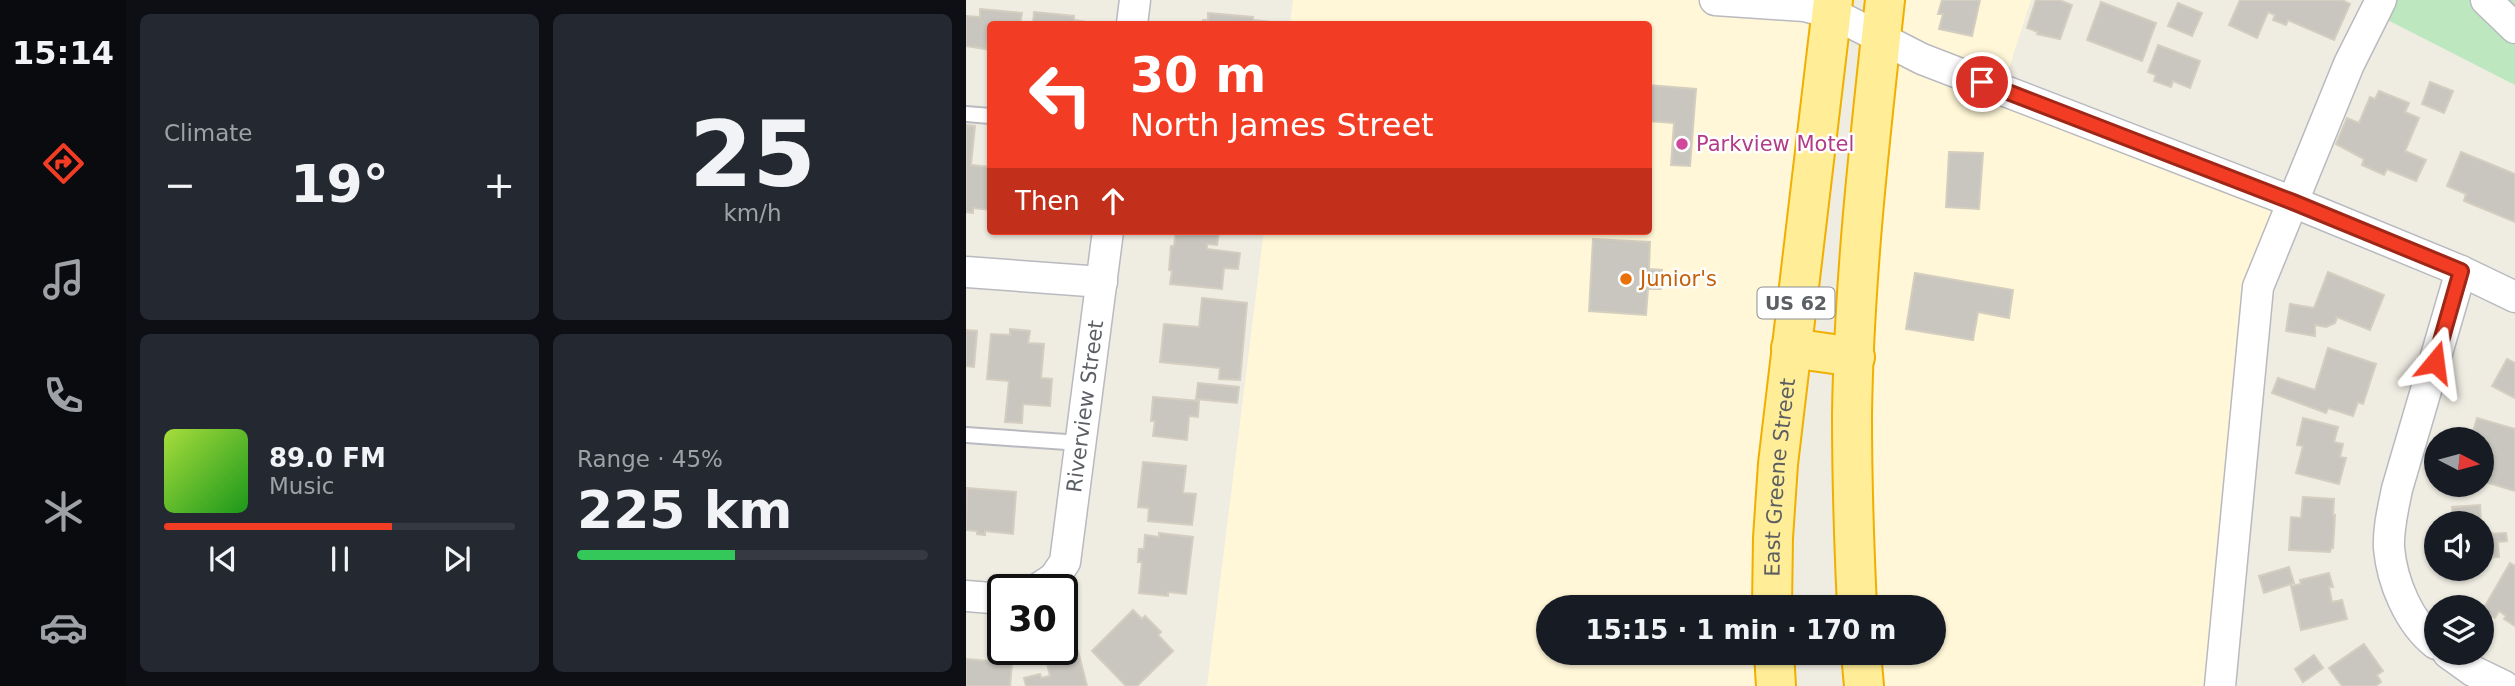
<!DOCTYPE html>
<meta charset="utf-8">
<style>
body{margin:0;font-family:"DejaVu Sans",sans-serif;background:#242831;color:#f1f3f6;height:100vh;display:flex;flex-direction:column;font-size:26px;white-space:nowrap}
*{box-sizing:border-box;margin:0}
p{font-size:23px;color:#9ea1a6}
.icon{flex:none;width:38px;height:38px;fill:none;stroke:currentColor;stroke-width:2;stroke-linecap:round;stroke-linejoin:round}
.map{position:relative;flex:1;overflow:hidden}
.drawer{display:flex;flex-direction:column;gap:14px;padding:14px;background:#0d0f14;width:840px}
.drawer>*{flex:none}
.guide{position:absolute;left:21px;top:21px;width:665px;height:214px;border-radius:7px;box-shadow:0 2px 5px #0004;background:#f33c24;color:#fff;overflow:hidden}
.needle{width:46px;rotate:96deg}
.buttons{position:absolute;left:1458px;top:427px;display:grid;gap:14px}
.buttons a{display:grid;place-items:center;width:70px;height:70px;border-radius:50%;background:#171b24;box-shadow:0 2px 5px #0004;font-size:35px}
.speed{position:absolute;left:21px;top:574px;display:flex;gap:14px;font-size:35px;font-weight:700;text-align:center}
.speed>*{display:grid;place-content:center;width:91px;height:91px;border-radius:50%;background:#171b24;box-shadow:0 2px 5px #0004;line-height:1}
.speed .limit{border:4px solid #111;border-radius:10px;background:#fff;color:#111}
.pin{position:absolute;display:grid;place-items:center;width:60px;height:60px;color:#fff;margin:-30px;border:4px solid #fff;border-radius:50%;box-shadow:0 2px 7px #0007}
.me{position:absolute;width:77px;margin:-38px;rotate:16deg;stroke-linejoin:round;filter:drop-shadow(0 0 5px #0008)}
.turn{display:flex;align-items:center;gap:24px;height:147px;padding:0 28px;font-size:32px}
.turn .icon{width:91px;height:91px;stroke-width:2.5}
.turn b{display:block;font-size:49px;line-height:60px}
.then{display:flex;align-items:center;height:66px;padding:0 28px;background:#0003;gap:14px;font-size:26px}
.big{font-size:52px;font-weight:700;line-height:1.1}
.drawer .widget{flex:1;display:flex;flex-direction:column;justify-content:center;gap:10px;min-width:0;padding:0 24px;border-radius:10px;background:#242831}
.drawer .dial{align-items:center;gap:0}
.dial b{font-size:91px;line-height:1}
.song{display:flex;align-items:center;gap:21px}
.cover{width:84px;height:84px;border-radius:10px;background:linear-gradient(135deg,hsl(80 70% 55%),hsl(120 70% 35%))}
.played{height:7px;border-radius:4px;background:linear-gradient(90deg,#f33c24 65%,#363941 65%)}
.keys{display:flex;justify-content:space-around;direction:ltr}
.heat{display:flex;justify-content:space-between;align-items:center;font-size:38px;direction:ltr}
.charge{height:10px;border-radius:5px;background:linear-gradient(90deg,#34c759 45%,#363941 0)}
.drawer .tiles{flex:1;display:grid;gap:14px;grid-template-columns:repeat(2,1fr)}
.trip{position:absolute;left:570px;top:595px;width:410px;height:70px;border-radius:35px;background:#171b24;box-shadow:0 2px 5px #0004;font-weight:700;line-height:70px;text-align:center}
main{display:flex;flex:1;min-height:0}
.menu{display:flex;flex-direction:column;width:126px;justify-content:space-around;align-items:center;background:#090b0e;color:#9ea1a6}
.menu .icon{width:49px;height:49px}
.menu .active{color:#f33c24}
.menu b{font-size:32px;color:#f1f3f6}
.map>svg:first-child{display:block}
.commercial{fill:#fff7d7}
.green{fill:#bde8bf}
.building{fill:#c9c6bf;stroke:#d4cec0;stroke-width:2}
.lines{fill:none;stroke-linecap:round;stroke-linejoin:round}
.service-casing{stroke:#b8bac0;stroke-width:18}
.minor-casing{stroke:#b8bac0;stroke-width:33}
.trunk-casing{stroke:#f1af00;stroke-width:42}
.service{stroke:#fff;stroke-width:14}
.minor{stroke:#fff;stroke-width:30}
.trunk{stroke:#ffed98;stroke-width:38}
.route-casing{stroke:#9e2717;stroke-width:18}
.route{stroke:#f33c24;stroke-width:12}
.hotel-dot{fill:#d1479c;stroke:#fff;stroke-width:2.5}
.food-dot{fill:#e8710a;stroke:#fff;stroke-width:2.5}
.labels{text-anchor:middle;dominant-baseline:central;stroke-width:5;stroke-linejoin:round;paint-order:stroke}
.shield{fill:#fff;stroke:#8c8f92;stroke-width:2}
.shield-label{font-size:19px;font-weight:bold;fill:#5b5f64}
.hotel-label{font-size:21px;fill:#b23c85;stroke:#fff;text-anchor:start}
.food-label{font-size:21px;fill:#c56008;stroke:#fff;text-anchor:start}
.street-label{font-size:21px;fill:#5b5f64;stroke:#fff}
</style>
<main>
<nav class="menu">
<b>15:14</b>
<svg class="icon active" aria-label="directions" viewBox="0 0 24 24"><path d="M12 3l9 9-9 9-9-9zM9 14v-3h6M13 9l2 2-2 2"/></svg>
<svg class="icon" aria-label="music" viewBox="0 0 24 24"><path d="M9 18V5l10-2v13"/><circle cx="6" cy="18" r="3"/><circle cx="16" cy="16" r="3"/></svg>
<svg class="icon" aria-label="phone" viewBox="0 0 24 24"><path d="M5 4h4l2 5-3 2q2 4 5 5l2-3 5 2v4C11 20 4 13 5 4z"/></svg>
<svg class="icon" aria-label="climate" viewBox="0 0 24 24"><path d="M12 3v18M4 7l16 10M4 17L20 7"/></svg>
<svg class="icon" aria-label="car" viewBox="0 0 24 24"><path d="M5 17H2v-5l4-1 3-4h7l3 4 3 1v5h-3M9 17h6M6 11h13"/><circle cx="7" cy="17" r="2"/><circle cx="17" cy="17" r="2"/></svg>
</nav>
<section class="drawer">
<div class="tiles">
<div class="widget"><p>Climate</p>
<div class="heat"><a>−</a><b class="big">19°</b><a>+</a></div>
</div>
<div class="widget dial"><b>25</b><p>km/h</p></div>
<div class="widget">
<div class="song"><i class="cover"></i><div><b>89.0 FM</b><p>Music</p></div></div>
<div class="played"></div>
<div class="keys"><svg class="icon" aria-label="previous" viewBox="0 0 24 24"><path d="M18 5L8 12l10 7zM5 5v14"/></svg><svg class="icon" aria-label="pause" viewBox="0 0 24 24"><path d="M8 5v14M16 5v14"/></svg><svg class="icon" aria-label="next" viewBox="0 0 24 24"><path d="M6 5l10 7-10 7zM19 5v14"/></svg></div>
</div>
<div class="widget"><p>Range · 45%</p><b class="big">225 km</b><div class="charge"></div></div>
</div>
</section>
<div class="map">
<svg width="1549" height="686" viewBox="0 0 1549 686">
<rect width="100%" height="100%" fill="#efece2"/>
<!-- commercial -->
<g class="commercial">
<polygon points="327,0 749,0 866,13 806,607 583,607 583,653 808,653 810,686 241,686 298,231 682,231 682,24 324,24"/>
<polygon points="919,0 1065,0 1036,90 1327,202 1292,287 1254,686 898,686 895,653 968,653 968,607 891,607"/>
</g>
<!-- green -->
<polygon class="green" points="1403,0 1549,0 1549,85 1400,9"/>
<!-- building -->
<g class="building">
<polygon points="976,0 1014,0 1006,36 973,29 977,14 972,14"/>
<polygon points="1070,0 1093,0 1106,5 1094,39 1071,34 1072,32 1061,28"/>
<polygon points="1274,0 1376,0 1384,4 1368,40 1322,20 1320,25 1307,20 1309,15 1302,12 1291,38 1263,25"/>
<polygon points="1135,2 1190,23 1176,61 1121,40"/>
<polygon points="1212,3 1236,13 1226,36 1202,26"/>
<polygon points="14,9 56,13 54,24 24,24 24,43 21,43 20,49 0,46 0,16 14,17"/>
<polygon points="68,12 108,16 108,20 122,22 122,24 67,24"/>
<polygon points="242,13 287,17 287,20 306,22 306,24 236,24 237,20 242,20"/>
<polygon points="1192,45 1234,61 1224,88 1207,81 1205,87 1188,81 1190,75 1182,72"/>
<polygon points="1464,82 1487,91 1478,113 1456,104"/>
<polygon points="682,85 730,89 724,166 705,165 708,123 682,121"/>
<polygon points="1413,91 1443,103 1439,112 1453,118 1439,151 1460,160 1450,181 1421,169 1418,175 1396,165 1398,159 1370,144 1381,118 1393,123 1404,97 1409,99"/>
<polygon points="0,125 9,126 5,165 24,167 24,210 7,208 7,213 0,212"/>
<polygon points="983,152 1017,153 1013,209 980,207"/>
<polygon points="1495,152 1549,174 1549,222 1498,201 1500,194 1481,186"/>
<polygon points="210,231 253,231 251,245 241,244 241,249 274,253 272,269 258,268 256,289 204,284 206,271 203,270 205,246 208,246"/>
<polygon points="627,239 684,242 683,269 696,270 695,289 682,289 680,315 623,311"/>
<polygon points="1362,272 1418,295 1404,330 1371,317 1369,323 1360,327 1349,325 1349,336 1320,331 1324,304 1348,308"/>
<polygon points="949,273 1047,290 1043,318 1012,312 1007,340 940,329"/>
<polygon points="236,298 281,303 274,380 253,379 254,368 194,362 198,324 233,327"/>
<polygon points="44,329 64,331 62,343 78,344 75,378 86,379 84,406 57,404 56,423 39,422 43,381 21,379 25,334 44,335"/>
<polygon points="0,330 11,331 8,367 0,366"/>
<polygon points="1362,348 1410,364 1397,404 1392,402 1387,416 1362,408 1360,413 1306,393 1312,378 1349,390"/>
<polygon points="1541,359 1549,363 1549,398 1526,386"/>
<polygon points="232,383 273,387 271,403 230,399"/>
<polygon points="187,397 233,401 232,417 223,416 221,440 187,436 189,421 185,421"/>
<polygon points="1337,418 1372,427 1368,442 1377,444 1374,457 1380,458 1373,484 1330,473 1337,446 1331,445"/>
<polygon points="1511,418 1549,429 1549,491 1516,481 1516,439 1505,439"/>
<polygon points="177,462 220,466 217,493 230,494 226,525 182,521 183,508 172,507"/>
<polygon points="1,488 50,492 47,534 19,531 19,535 11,534 11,531 0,530"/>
<polygon points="1337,497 1368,499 1367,515 1369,515 1367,548 1365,548 1364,552 1323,550 1325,517 1335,518"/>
<polygon points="1514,505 1515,523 1487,523 1486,507"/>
<polygon points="1516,529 1516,534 1540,533 1541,541 1532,542 1533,557 1516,558"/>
<polygon points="193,533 227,537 220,594 202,592 202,596 173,593 176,562 172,562 173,549 178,549 179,535 193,537"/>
<polygon points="1544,563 1549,566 1549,626 1538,619 1540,616 1533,611 1529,618 1516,611"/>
<polygon points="1323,567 1328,583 1298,593 1293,576"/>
<polygon points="1363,573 1367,587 1363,587 1366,602 1376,600 1381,619 1335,630 1325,586 1335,584 1334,580"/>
<polygon points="167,610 176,619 179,616 195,632 192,635 207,651 171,686 160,686 126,651"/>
<polygon points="1398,644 1417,671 1411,675 1415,682 1410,686 1376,686 1363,668"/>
<polygon points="112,651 121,686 60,686 58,678 74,674 75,678 84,676 80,659"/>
<polygon points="660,653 677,653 676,659 660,658"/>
<polygon points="1348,655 1357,668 1337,682 1329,669"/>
<polygon points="0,659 46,663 44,686 0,686"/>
</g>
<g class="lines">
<!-- service casing -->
<g class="service-casing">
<g id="service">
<polyline points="0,114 24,116"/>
<polyline points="0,435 115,443"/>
</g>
</g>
<!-- minor casing -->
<g class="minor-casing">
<g id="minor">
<polyline points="749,0 838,6 866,13 956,59 1327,202 1495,271 1549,297"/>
<polyline points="1520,0 1549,28"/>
<polyline points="166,24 169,0"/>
<polyline points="0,272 136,282"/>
<path id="s1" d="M70,590L88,578L99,562L142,231"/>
<polyline points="0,596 37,599"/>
<path d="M1470,644C1443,623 1426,582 1423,548C1422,529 1427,509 1431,489L1495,271"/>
<polyline points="1482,653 1507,671 1538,686"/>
<polyline points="1254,686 1292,287 1383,64 1415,0"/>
</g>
</g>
<!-- trunk casing -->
<g class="trunk-casing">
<g id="trunk">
<polyline points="825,348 889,357"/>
<path id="s2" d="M806,607L807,538L812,464L867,0"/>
<path d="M891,607C888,543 886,479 886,415C888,276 904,138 919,0"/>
<polyline points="808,653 810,686"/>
<polyline points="895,653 898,686"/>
</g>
</g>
<!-- service -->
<use href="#service" class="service"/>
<!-- minor -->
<use href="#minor" class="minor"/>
<!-- trunk -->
<use href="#trunk" class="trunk"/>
</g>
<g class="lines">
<!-- route casing -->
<g class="route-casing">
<polyline id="route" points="1016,82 1327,202 1495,271 1469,362"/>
</g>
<!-- route -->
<use href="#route" class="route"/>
</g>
<!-- markers -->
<circle class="hotel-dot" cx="716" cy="144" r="7"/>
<circle class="food-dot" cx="660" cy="279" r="7"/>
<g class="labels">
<!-- shield labels -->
<rect class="shield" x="791.5" y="287.5" width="77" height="31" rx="5"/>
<g class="shield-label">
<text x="830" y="303">US 62</text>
</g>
<!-- hotel labels -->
<g class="hotel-label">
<text x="730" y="144">Parkview Motel</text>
</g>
<!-- food labels -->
<g class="food-label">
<text x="674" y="279">Junior's</text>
</g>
<!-- street labels -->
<g class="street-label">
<text stroke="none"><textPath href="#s1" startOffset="198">Riverview Street</textPath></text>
<text stroke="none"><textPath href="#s2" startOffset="130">East Greene Street</textPath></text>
</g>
</g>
</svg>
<div class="buttons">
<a><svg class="needle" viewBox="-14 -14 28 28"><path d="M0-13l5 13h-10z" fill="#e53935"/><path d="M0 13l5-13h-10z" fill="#9ea1a6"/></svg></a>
<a><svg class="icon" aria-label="sound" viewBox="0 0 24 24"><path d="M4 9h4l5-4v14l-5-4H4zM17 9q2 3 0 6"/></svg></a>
<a><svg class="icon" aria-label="layers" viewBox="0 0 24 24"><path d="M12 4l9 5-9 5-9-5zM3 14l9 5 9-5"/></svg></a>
</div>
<div class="speed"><div class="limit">30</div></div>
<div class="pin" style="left:1016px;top:82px;background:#d93025"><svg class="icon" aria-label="arrive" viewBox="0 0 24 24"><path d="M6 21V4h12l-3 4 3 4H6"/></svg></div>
<svg class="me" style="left:1469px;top:362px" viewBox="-20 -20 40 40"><path d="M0-17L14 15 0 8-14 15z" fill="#f33c24" stroke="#fff" stroke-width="4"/></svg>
<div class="trip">15:15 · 1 min · 170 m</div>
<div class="guide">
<div class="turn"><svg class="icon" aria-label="left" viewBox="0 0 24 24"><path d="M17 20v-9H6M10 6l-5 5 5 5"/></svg><div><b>30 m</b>North James Street</div></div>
<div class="then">Then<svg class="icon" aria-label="ahead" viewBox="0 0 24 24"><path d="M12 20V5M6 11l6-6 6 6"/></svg></div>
</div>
</div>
</main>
